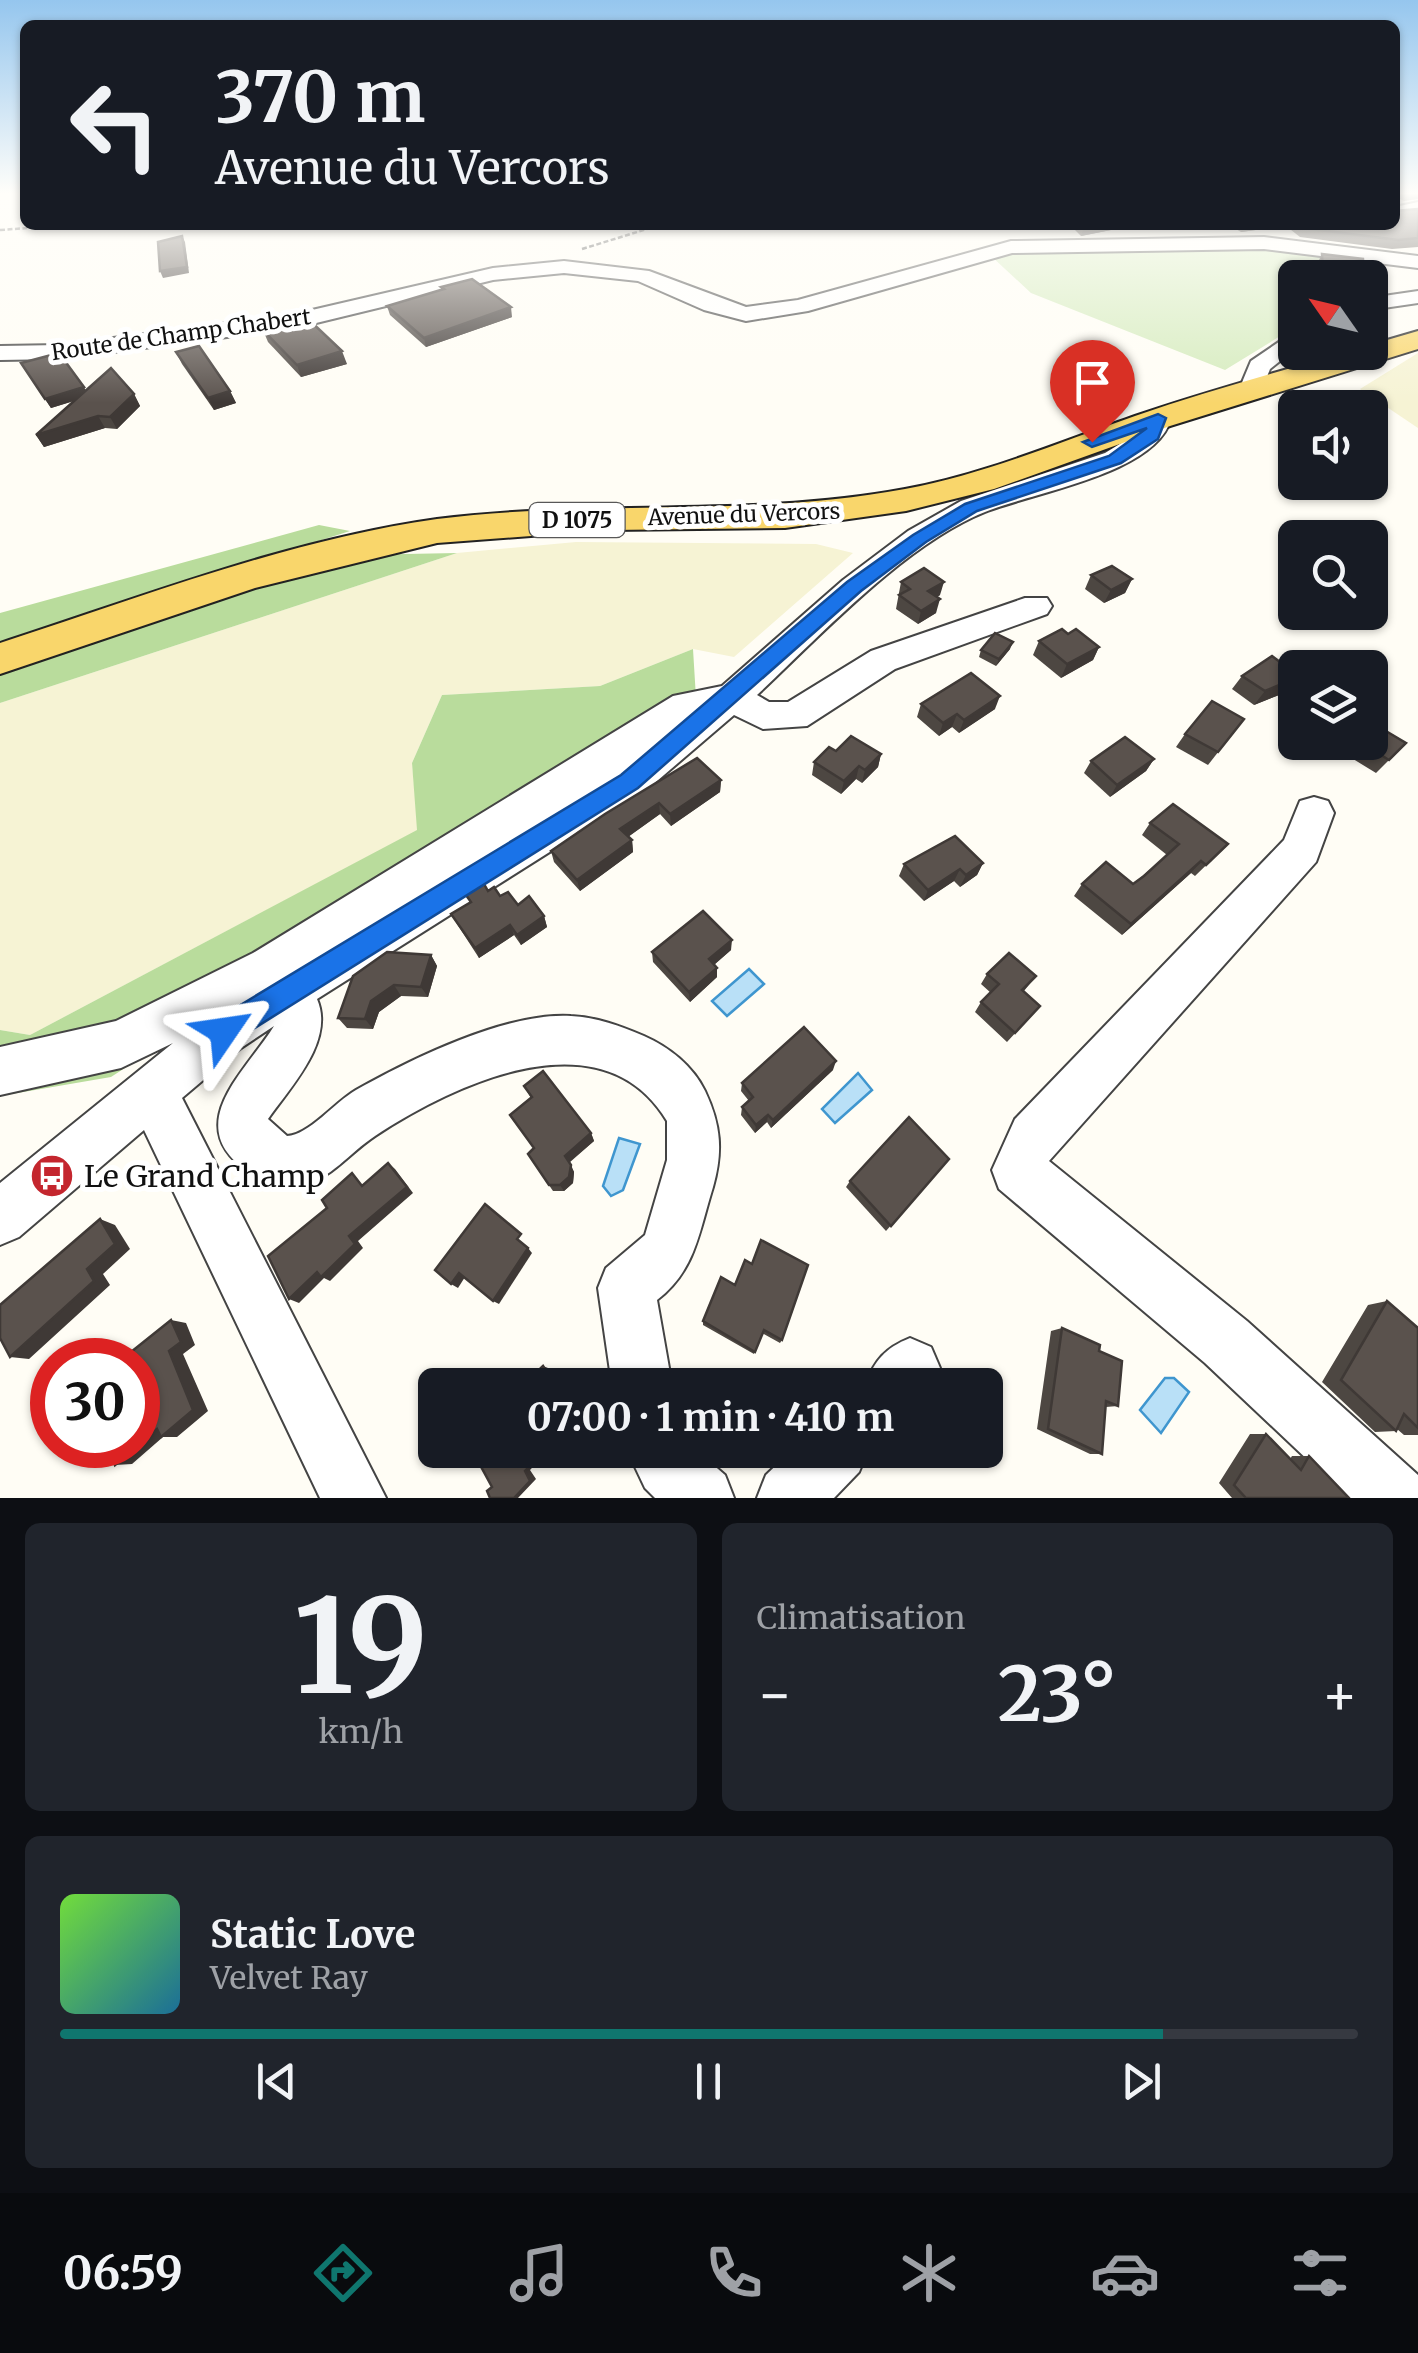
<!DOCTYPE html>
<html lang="fr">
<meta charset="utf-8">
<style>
body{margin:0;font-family:Merriweather,serif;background:#20242c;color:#f1f3f6;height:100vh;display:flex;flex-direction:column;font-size:38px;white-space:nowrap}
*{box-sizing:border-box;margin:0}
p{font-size:32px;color:#9ea1a6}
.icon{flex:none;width:55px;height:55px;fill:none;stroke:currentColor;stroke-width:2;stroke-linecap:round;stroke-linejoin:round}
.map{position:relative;height:1498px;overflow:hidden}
.details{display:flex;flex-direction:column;gap:25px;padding:25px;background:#0d0f14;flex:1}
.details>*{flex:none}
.banner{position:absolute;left:20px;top:20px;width:1380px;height:210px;border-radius:15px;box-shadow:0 2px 8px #0004;background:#171b24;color:#f1f3f6;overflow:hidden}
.needle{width:65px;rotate:304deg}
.buttons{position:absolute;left:1278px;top:260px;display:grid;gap:20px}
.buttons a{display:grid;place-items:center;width:110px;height:110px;border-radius:15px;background:#171b24;box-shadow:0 2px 8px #0004;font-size:50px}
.speed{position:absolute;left:30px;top:1338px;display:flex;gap:20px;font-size:50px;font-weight:700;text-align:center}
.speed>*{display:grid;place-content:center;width:130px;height:130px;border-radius:50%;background:#171b24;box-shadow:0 2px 8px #0004;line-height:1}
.speed .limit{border:15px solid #d22;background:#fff;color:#111}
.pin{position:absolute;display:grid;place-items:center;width:85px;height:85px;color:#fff;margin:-102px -42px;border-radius:50% 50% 50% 0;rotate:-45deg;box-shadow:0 0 10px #0007}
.pin .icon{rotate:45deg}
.me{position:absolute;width:110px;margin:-55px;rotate:58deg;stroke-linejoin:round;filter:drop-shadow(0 0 8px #0008)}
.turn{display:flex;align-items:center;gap:35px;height:210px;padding:0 30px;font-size:45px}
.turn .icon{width:130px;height:130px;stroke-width:2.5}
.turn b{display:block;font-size:70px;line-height:85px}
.big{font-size:75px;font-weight:700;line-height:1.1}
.details .widget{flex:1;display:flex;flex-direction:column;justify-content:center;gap:15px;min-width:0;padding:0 35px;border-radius:15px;background:#20242c}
.details .dial{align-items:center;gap:0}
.dial b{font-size:130px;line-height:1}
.song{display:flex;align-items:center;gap:30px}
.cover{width:120px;height:120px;border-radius:15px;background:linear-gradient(135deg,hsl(100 70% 55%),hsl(200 70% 35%))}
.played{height:10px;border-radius:5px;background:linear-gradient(90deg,#0f766e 85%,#363941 85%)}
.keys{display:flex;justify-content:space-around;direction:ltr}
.heat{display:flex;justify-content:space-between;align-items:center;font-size:55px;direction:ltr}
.details .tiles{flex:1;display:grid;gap:25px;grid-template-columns:1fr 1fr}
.widget:last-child{grid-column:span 2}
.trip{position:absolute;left:418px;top:1368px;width:585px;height:100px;border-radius:15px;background:#171b24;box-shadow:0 2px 8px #0004;font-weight:700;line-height:100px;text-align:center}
.tab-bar{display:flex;height:160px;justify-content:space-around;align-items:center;background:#090b0e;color:#9ea1a6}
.tab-bar .icon{width:70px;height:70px}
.tab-bar .selected{color:#0f766e}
.tab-bar b{font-size:45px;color:#f1f3f6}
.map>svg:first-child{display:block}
.farmland{fill:#f6f3d4}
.green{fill:#d5ebbd}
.forest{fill:#b9dc9c}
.water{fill:#b9e0f7;stroke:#3f96cf;stroke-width:2.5}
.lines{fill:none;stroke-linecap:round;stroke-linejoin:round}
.minor-casing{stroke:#444;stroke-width:4}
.major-casing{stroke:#222;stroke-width:4}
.path{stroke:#333;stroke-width:2.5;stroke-dasharray:5 2.5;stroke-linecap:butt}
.minor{fill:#fff;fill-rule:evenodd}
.major{fill:#f9d66b;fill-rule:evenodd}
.wall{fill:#4d4742}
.shaded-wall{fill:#3f3936}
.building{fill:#5a524d;stroke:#3f3936;stroke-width:2.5}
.route{fill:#1a73e8;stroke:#114b97;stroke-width:2.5}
.labels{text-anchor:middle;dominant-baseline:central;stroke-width:10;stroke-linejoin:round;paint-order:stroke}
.far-street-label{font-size:22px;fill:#111;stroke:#fff}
.shield{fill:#fff;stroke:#585858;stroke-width:2.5}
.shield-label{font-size:22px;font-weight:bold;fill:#111}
.near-poi-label{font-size:30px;fill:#111;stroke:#fff;text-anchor:start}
</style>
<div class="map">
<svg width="1418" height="1498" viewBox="0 0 1418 1498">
<rect width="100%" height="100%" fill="#fffdf5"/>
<!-- farmland -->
<g class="farmland">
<polygon points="1418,353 1418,428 1360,389"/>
<polygon points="576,542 816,544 853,553 734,657 693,649 600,686 442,695 412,763 418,830 30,1035 0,1030 0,703 457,553"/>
</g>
<!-- green -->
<polygon class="green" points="1223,248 1335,254 1287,279 1295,284 1295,327 1225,370 1031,293 990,255"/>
<!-- forest -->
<g class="forest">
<polygon points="319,525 350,531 0,642 0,613"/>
<polygon points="457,553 0,703 0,664 354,555"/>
<polygon points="693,649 696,698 111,1077 0,1096 0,1030 30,1035 417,830 412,763 442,695 600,686"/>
</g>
<!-- water -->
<g class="water">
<polygon points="749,969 764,984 727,1016 712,1001"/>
<polygon points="858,1073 872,1090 835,1123 822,1109"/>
<polygon points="619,1138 640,1144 623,1190 611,1196 603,1186"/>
<polygon points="1165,1378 1174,1378 1189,1392 1161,1433 1140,1410"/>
</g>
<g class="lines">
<!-- minor casing -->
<g class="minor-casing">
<g id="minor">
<polygon points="1418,202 1418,212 1395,217 1395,207"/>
<polygon points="1264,237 1418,256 1418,268 1264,249 1012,253 808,311 746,321 704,310 638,281 564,273 493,280 312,324 227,337 60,359 0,360 0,346 60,345 227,323 312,310 493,268 564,261 649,271 746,307 798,300 1011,241"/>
<polygon points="1418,291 1418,303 1370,310 1370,298"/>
<polygon points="1295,331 1295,349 1270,369 1259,397 1241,397 1238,392 1251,361"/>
<path d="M1158,411L1171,419C1155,474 1034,492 985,512C905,544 820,636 757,695L769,702H788L871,651L1025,598H1047L1052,606L1047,614L895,669L807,726L763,729L734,715L643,793L317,999C335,1041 291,1086 268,1119L287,1136C309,1135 335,1102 356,1090C411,1059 506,1012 571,1016C597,1017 620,1026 644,1036C669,1047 693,1066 705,1091C721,1125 723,1151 713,1187C699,1231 696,1270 657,1300L672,1385H612L598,1288L606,1268L645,1235L667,1160V1121C602,1013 454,1084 375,1136C348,1154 332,1178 300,1187C283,1191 263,1181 250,1173C179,1126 245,1073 274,1026L241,1048L182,1098L386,1498H320L144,1130L19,1237L0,1245V1183L173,1043L121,1068L0,1095V1047L116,1021L253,953L673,696L722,686L843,580L908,531L961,501L1105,453L1141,431L1149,414Z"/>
<polygon points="1314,797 1328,801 1334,813 1316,862 1049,1161 1247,1321 1418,1475 1418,1498 1348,1498 1205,1363 999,1189 992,1170 1015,1119 1284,840 1300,801"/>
<path d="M910,1338L931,1347L940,1368L933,1385H865C875,1360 885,1348 910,1338Z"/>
<polygon points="627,1450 696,1450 725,1475 734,1498 655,1498 645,1488"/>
<polygon points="792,1450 868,1450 859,1472 834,1498 757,1498 766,1475"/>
</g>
</g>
<!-- major casing -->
<g class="major-casing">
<path id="major" d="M1418,331V349L1170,426L994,489L906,511L785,528L610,530L437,543L255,588L0,674V643C142,597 288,540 437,519C592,499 750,518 905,489C983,475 1060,442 1135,416C1204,392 1276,373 1345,352H1370V345Z"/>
</g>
<!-- path -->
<g class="path">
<polyline points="0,230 28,228"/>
<polyline points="582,249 660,225"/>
</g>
<!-- minor -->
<use href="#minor" class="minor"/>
<!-- major -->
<use href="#major" class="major"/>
</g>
<!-- wall -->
<g class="wall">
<polygon points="1395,193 1418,193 1404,201 1395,196"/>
<polygon points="1418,209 1418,247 1392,249 1300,237 1286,226 1241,232 1229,225 1395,225"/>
<polygon points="1070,225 1136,225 1081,236"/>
<polygon points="1322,254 1361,265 1320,277 1319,260"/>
<polygon points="441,287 512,317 426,347 390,315 387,306 441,290"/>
<polygon points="263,330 347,364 301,377 268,342"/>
<polygon points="176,352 230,391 236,403 214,410 182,364"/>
<polygon points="21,363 86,391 134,394 140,406 117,429 105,428 44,447 36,435 74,401 51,408"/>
<polygon points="1091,575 1132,579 1125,593 1104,603 1085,589"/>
<polygon points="901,582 940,595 937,597 936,613 918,624 896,609"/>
<polygon points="1068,634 1099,647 1093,660 1061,678 1033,655 1039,641"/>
<polygon points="1010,649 996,666 979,657 981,650"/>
<polygon points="1242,676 1279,695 1254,705 1232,689"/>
<polygon points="921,704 995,709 959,733 952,727 939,736 917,717"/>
<polygon points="1244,719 1208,765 1176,747 1185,734"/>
<polygon points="1356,742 1370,742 1406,743 1376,773 1345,754"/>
<polygon points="881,754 878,767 862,783 856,779 841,794 812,775 814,762"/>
<polygon points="1154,759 1146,771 1110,797 1084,773 1091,761"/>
<polygon points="721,780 720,792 671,826 660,814 628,837 632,840 633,852 580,891 554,862 551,851 605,814"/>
<polygon points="1150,823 1228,844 1195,876 1191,873 1122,935 1074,896 1082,884 1133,884 1167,855 1142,835"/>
<polygon points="983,863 977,875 960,887 954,881 924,901 899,876 904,864"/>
<polygon points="488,891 544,916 547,927 521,945 514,935 479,958 457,924 451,914 470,902 466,895"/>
<polygon points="731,950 714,965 717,977 690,1002 653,962 652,952"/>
<polygon points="431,955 437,966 428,997 401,996 379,1012 373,1029 347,1028 338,1018"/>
<polygon points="987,974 1036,976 1024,991 1040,1006 1007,1042 975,1012 981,1002 991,993 981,984"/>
<polygon points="833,1070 771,1128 767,1122 755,1133 741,1115 742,1107 749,1101 741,1091 742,1083"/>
<polygon points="524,1086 591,1133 594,1141 569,1163 574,1172 573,1183 564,1191 553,1191 528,1154 534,1149 531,1098"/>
<polygon points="949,1159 886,1231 846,1187 850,1181"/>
<polygon points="721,1277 782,1340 780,1343 762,1333 754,1354 703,1325 703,1321"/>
<polygon points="1387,1301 1418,1386 1418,1435 1404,1435 1397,1429 1396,1431 1375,1432 1322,1382 1368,1305"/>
<polygon points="1062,1328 1118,1406 1106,1407 1102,1454 1090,1454 1037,1429 1051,1331"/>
<polygon points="1250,1434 1266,1434 1290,1459 1292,1456 1309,1456 1349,1498 1232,1498 1219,1483"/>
</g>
<!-- shaded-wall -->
<g class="shaded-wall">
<polygon points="1408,193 1418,193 1418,199 1404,201"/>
<polygon points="1094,225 1136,225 1081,236 1084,227"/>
<polygon points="1244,225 1287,225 1286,226 1241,232"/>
<polygon points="182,236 185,242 189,273 163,278 160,271"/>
<polygon points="1364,259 1361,265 1320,277 1323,271"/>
<polygon points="511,307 512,317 426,347 424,338"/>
<polygon points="342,351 347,364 301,377 297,365"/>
<polygon points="84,387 89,396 51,408 45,399"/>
<polygon points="230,391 236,403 214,410 208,398"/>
<polygon points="134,394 140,406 117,429 110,417"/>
<polygon points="98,416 105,428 44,447 36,435"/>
<polygon points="1132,579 1125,593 1104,603 1111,590"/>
<polygon points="944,582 940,595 924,605 928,591"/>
<polygon points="940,599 936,613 918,624 921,611"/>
<polygon points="1013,642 1010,649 996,666 999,659"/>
<polygon points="1099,647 1093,660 1061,678 1067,664"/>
<polygon points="1289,681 1279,695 1254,705 1265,691"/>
<polygon points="1000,696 995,709 959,733 964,720"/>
<polygon points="957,714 952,727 939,736 943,723"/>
<polygon points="881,754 878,767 862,783 865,770"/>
<polygon points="1154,759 1146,771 1110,797 1117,785"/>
<polygon points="859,766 856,779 841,794 844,781"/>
<polygon points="721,780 720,792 671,826 670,814"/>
<polygon points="659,803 660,814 622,841 620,829"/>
<polygon points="632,840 633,852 580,891 577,880"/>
<polygon points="1201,861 1191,873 1122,935 1131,924"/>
<polygon points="983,863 977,875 960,887 966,875"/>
<polygon points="960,869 954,881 924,901 928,890"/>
<polygon points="544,916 547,927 521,945 517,935"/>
<polygon points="510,925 514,935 479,958 475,948"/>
<polygon points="732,940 731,950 709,969 709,959"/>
<polygon points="431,955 437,966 428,997 421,987"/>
<polygon points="717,968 717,977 690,1002 689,992"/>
<polygon points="394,985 401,996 379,1012 373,1029 365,1019 371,1001"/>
<polygon points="836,1061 833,1070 771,1128 773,1120"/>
<polygon points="768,1115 767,1122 755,1133 756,1125"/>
<polygon points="591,1133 594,1141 568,1163 565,1156"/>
<polygon points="388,1163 395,1169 413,1193 358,1241 363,1248 330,1281 324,1278 299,1303 289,1299 349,1236"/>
<polygon points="571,1165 574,1172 573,1183 564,1191 560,1185"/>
<polygon points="100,1219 115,1225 130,1249 103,1274 110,1285 29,1359 10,1357 87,1269"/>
<polygon points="528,1248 532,1253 499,1304 493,1301"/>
<polygon points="459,1273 465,1277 458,1288 451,1284"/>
<polygon points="171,1320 186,1323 195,1345 183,1354 208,1411 177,1437 163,1437 132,1464 115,1465 169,1351"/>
<polygon points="543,1366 548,1368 559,1385 555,1385"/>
<polygon points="545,1450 549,1450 530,1470 536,1479 518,1498 514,1498 525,1471"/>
</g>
<!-- building -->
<g class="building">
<polygon points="1418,209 1418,238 1398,240 1304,228 1301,225 1395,225 1395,211"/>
<polygon points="182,236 187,267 160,271 158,242"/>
<polygon points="1322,254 1364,259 1323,271"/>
<polygon points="472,279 511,307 424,338 387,306 444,289 441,287"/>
<polygon points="306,317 342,351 297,365 263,330"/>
<polygon points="199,346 230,391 208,398 176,352"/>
<polygon points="59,353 84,387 45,399 21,363"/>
<polygon points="111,368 134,394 110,417 98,416 36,435"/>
<polygon points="1112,566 1132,579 1111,590 1091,575"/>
<polygon points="924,568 944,582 928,591 940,599 921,611 899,595 910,589 901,582"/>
<polygon points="1062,629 1068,634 1076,629 1099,647 1067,664 1039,641"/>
<polygon points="995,633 1013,642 999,659 981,650"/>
<polygon points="1272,656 1284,665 1289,681 1265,691 1242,676"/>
<polygon points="971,673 1000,696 964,720 957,714 943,723 921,704"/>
<polygon points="1212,701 1244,719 1218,752 1185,734"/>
<polygon points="1374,724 1406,743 1389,760 1360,742 1370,742 1370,728"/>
<polygon points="851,736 881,754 865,770 859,766 844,781 814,762 829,747 836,751"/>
<polygon points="1125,737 1154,759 1117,785 1091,761"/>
<polygon points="697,758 721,780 670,814 659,803 620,829 632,840 577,880 551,851 605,814"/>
<polygon points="1173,804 1228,844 1206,865 1201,861 1131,924 1082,884 1106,862 1133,884 1144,876 1179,844 1150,823"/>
<polygon points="955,836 983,863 966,875 960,869 928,890 904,864"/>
<polygon points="484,884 488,891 494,887 500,896 508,892 518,905 529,896 544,916 517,935 510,925 475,948 451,914 471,902 466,895"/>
<polygon points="703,911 732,940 709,959 717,968 689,992 652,952"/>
<polygon points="387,952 431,955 421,987 394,985 371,1001 365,1019 338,1018 353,976"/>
<polygon points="1009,953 1036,976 1022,990 1040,1006 1015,1033 981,1002 999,984 987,974"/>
<polygon points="804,1027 836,1061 773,1120 768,1115 756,1125 742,1107 753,1097 742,1083"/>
<polygon points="543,1071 591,1133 565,1156 571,1165 569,1177 560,1185 549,1185 528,1154 534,1148 510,1115 532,1097 524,1086"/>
<polygon points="909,1117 949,1159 891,1226 850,1181"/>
<polygon points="388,1163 407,1187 349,1236 355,1244 321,1277 317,1272 289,1299 268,1256 327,1208 322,1200 352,1173 362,1186"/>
<polygon points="485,1204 521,1234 517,1239 528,1248 493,1301 459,1273 451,1284 435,1270"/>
<polygon points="100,1219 115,1244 87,1269 94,1281 10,1357 0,1338 0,1305"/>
<polygon points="761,1240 808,1265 782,1340 764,1330 755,1352 703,1321 721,1277 735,1285 745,1260 752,1264"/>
<polygon points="1387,1301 1418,1328 1418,1428 1404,1414 1396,1431 1341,1380"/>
<polygon points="171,1320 181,1342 169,1351 193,1410 161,1437 157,1429 115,1465 108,1445 138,1445 138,1360 121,1360"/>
<polygon points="1062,1328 1100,1345 1099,1351 1122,1361 1118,1406 1106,1401 1102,1454 1048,1429"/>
<polygon points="543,1366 555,1385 523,1385"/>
<polygon points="1266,1434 1301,1470 1309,1456 1349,1498 1246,1498 1234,1485"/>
<polygon points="472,1450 545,1450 525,1471 530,1481 514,1498 490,1498 487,1491 492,1487"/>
</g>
<!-- sky -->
<linearGradient id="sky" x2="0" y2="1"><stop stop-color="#95c6ee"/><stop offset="0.48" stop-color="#fffefa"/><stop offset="1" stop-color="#fffefa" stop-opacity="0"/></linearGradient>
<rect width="1418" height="403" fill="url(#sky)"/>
<!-- route -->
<polygon class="route" points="1158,414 1166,418 1158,439 1121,463 977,511 926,542 861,591 638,788 234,1041 224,1045 214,1041 210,1031 214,1021 621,775 847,582 913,535 965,504 1109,456 1147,428 1092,447 1083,442"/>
<!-- icons -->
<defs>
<g id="bus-disc" transform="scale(2.25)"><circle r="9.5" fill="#c4262e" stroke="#fff"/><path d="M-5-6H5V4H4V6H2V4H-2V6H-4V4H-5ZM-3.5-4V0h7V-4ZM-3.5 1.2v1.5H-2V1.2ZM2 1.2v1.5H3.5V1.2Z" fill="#fff"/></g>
</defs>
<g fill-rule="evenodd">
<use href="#bus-disc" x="52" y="1176"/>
</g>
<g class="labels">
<!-- far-street labels -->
<g class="far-street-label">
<text transform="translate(181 334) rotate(-8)">Route de Champ Chabert</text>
<text transform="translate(744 514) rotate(-2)">Avenue du Vercors</text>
</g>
<!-- shield labels -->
<rect class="shield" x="529.5" y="503" width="95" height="34" rx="8"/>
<g class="shield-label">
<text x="577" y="520">D 1075</text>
</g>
<!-- near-poi labels -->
<g class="near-poi-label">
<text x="84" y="1176">Le Grand Champ</text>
</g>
</g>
</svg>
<div class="buttons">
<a><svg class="needle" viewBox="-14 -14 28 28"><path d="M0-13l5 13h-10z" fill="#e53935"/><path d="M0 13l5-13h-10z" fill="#9ea1a6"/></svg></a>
<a><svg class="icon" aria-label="sound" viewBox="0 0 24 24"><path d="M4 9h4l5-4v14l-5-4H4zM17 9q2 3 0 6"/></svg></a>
<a><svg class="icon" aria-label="search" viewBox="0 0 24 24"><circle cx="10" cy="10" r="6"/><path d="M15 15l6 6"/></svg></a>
<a><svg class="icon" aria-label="layers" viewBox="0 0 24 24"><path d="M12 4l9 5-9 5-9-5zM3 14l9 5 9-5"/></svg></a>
</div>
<div class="speed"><div class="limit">30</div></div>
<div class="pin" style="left:1092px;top:442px;background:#d93025"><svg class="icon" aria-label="arrive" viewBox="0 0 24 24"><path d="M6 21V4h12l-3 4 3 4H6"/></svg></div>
<svg class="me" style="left:224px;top:1031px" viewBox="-20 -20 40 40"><path d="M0-17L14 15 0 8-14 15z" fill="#1a73e8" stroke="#fff" stroke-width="4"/></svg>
<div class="trip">07:00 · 1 min · 410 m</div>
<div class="banner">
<div class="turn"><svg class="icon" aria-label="left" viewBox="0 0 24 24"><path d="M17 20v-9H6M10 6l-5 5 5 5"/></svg><div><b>370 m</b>Avenue du Vercors</div></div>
</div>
</div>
<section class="details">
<div class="tiles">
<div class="widget dial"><b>19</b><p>km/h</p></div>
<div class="widget"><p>Climatisation</p>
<div class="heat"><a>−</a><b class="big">23°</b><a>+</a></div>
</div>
<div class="widget">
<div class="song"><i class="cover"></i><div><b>Static Love</b><p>Velvet Ray</p></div></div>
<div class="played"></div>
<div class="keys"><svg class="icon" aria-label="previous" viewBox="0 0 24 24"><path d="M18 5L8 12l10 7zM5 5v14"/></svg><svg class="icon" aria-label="pause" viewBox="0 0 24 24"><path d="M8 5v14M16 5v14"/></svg><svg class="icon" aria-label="next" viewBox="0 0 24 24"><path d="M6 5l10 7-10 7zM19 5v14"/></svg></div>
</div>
</div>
</section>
<nav class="tab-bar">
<b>06:59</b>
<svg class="icon selected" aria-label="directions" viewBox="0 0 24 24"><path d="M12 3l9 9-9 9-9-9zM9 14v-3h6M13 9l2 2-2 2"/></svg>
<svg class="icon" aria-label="music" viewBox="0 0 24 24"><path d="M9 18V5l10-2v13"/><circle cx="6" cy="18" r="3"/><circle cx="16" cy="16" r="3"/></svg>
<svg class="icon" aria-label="phone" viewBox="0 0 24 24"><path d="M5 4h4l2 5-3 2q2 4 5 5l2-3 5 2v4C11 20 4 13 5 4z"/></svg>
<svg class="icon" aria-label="climate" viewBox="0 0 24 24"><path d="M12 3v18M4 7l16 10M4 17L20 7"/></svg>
<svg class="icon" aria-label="car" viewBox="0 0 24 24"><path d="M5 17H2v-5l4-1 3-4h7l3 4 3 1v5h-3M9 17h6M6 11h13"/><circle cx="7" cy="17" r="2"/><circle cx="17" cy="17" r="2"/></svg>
<svg class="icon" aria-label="filters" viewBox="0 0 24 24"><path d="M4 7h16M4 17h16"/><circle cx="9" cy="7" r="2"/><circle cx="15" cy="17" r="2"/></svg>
</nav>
